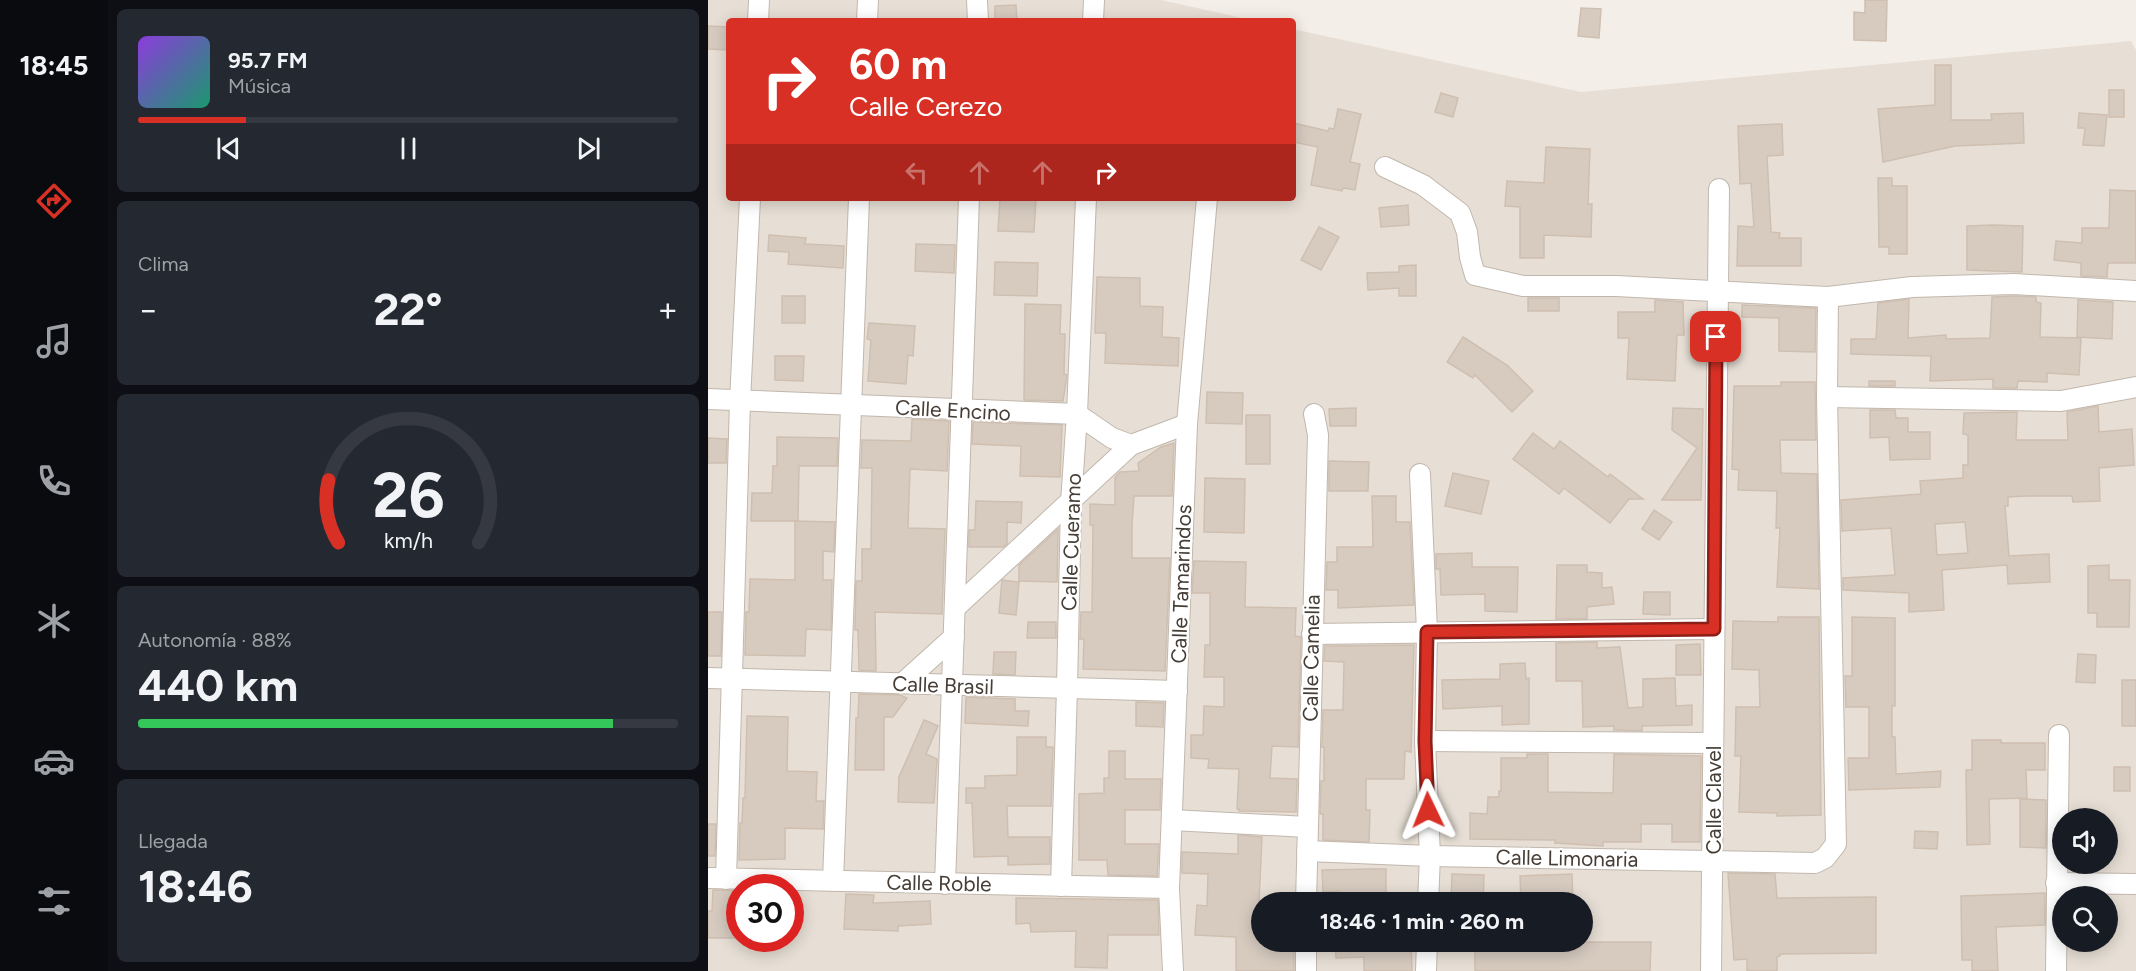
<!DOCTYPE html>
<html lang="es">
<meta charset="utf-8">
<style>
body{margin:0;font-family:Figtree,sans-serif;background:#242831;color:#f1f3f6;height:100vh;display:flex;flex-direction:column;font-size:22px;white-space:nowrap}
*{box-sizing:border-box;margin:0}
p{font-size:20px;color:#9ea1a6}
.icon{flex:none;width:33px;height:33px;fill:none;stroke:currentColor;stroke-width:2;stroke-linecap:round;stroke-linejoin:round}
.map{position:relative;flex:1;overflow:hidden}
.sheet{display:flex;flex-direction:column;gap:9px;padding:9px;background:#0d0f14;width:600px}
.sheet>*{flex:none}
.top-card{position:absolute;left:18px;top:18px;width:570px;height:183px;border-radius:6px;box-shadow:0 3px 15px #0003;background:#d93025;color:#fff;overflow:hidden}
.buttons{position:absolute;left:1344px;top:808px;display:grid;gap:12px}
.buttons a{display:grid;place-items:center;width:66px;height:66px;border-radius:50%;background:#171b24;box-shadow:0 3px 15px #0003;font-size:30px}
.speed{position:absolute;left:18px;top:874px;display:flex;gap:12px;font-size:30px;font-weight:700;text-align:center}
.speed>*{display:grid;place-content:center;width:78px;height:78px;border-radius:50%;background:#171b24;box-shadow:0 3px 15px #0003;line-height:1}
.speed .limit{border:9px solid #d22;background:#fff;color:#111}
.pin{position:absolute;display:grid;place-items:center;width:51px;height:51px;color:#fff;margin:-26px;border-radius:12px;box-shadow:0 3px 9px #0006}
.me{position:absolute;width:66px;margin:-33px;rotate:358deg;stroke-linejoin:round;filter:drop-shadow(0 0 4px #0008)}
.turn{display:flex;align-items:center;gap:21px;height:126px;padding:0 24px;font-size:27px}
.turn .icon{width:78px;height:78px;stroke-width:2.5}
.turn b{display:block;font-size:42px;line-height:51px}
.lanes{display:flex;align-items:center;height:57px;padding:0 24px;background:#0003;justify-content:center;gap:30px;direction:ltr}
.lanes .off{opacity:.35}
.big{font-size:45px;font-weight:700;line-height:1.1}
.sheet .card{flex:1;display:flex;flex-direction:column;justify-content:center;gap:9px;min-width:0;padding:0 21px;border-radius:9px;background:#242831}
.sheet .dial{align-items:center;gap:0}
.dial svg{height:156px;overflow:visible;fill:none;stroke:#363941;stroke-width:7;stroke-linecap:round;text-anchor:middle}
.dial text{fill:#f1f3f6;stroke:none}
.song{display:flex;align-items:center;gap:18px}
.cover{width:72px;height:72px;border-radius:9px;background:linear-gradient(135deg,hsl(270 70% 55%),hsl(160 70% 35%))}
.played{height:6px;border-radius:3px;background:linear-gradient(90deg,#d93025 20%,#363941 20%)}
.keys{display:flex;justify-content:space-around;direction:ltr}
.heat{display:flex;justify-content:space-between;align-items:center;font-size:33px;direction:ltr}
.charge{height:9px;border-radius:4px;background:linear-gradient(90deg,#34c759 88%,#363941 0)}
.trip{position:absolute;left:543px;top:892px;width:342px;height:60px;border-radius:30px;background:#171b24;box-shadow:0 3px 15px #0003;font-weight:700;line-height:60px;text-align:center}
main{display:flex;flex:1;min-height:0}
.dock{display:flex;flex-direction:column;width:108px;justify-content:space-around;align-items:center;background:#090b0e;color:#9ea1a6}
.dock .icon{width:42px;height:42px}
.dock .on{color:#d93025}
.dock b{font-size:27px;color:#f1f3f6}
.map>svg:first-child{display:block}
.residential{fill:#e7dfd5;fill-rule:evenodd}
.building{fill:#d7cbc0;stroke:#cfbfb0;stroke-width:1.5;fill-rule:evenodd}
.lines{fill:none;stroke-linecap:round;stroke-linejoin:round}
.street-casing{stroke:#c1b7ad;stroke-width:22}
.street{stroke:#fff;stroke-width:20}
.route-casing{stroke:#8d1f18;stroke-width:15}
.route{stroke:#d93025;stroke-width:10}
.labels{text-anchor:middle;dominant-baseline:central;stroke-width:4.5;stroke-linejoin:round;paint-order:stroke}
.street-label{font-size:21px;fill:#463e36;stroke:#fff}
</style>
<main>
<nav class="dock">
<b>18:45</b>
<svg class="icon on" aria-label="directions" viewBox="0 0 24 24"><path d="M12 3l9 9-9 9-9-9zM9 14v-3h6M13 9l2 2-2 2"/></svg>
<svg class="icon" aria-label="music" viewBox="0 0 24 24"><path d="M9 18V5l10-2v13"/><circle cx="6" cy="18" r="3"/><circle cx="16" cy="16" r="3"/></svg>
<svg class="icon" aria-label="phone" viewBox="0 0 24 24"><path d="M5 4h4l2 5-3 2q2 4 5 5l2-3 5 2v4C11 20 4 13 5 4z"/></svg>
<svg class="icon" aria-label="climate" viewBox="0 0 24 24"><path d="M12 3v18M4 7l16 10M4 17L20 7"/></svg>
<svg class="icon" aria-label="car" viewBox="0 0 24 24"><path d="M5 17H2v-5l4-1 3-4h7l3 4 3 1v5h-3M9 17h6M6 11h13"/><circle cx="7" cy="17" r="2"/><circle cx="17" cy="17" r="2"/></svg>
<svg class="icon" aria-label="filters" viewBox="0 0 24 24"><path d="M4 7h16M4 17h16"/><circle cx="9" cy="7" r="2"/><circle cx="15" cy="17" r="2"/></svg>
</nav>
<section class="sheet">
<div class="card">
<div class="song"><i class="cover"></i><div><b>95.7 FM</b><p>Música</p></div></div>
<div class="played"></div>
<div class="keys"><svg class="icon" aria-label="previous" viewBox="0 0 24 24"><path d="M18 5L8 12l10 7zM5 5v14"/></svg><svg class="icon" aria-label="pause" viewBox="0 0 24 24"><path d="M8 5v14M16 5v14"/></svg><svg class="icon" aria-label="next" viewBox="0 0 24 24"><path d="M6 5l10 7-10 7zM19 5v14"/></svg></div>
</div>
<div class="card"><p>Clima</p>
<div class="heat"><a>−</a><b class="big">22°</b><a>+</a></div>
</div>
<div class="card dial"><svg viewBox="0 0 100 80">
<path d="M14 69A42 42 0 1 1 86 69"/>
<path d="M14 69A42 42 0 0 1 9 37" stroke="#d93025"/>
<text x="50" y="56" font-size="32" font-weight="700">26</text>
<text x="50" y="72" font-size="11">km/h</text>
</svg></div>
<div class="card"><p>Autonomía · 88%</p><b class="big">440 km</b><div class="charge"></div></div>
<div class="card"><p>Llegada</p><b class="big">18:46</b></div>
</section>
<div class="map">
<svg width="1428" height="971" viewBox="0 0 1428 971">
<rect width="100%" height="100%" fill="#f3eee7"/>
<!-- residential -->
<path class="residential" d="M0,0H453L548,21H21V198H585V29L873,92L1423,41L1428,50V971H0ZM1354,819H1400V864H1354ZM32,888H82V939H32ZM1354,897H1400V942H1354ZM554,903H874V942H554Z"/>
<!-- building -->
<g class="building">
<polygon points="1157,0 1179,0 1178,41 1146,40 1146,12 1157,13"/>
<polygon points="308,5 309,21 287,21 287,6"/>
<polygon points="873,8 893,9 891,38 870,36"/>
<polygon points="0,26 21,27 21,50 0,49"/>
<polygon points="1227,65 1243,65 1243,120 1284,120 1283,114 1315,113 1316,143 1247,146 1175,162 1170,109 1227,105"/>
<rect x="1401" y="90" width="15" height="27"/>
<polygon points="733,93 750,98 745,117 727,112"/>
<polygon points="630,109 653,114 642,162 652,164 647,190 635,188 634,191 603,185 610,147 585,142 585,123 620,131 621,128 626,129"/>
<polygon points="1371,113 1399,115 1396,146 1375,145 1377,128 1370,128"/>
<polygon points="1074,124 1075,155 1059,156 1063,232 1072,233 1071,238 1093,238 1093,266 1029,266 1030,226 1046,227 1043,183 1032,184 1030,126"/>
<polygon points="838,147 882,149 880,204 884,204 883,237 836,235 836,258 812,258 812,207 797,206 799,181 836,183"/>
<polygon points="1170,178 1184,178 1184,186 1199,186 1199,254 1181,254 1181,247 1171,247"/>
<polygon points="1402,190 1428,191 1428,263 1400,263 1399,277 1373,276 1373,263 1346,260 1348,241 1374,243 1374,228 1401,228"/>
<polygon points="292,198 328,198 326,232 290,231"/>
<polygon points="700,205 701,225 673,227 671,208"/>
<polygon points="1284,225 1315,226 1314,272 1259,270 1259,226"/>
<polygon points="611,227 631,237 613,270 593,260"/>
<polygon points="61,235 98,238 97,244 136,246 135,268 80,264 81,252 60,251"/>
<polygon points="208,244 247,245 246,273 207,271"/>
<polygon points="287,262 330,263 329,296 286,295"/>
<polygon points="708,265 708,296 691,296 691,288 660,290 659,273 691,272 691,266"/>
<polygon points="389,277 432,278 432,306 455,307 454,337 471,338 470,366 397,363 398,333 387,333"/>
<rect x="74" y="296" width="23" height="27"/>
<polygon points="1306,296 1328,297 1328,302 1333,303 1332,337 1373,338 1371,375 1339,373 1339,382 1310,381 1309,388 1285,388 1285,379 1222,381 1223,356 1143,354 1143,339 1168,339 1170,303 1201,299 1200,338 1238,335 1238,339 1282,338 1284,297"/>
<rect x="820" y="298" width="31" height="13"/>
<polygon points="947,300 975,302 976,335 969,335 967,381 919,379 921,338 910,338 910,312 947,312"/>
<polygon points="1370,300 1405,302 1404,339 1369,337"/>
<polygon points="317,304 353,305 352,334 357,334 356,374 359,375 355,401 316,400"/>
<polygon points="1034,305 1108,308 1107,352 1071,351 1071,318 1034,317"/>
<polygon points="161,323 207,326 205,356 200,355 198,384 160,381 163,340 159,339"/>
<polygon points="755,337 799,365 825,391 804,412 767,375 765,378 739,362"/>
<polygon points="67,356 96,356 95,381 67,380"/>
<rect x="1161" y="381" width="26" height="5"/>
<polygon points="1073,382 1107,382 1108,440 1072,440 1073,473 1109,474 1111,589 1069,587 1072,528 1068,528 1069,491 1030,490 1031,470 1024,469 1026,386 1073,386"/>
<polygon points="499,392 535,393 534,424 498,423"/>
<path d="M1390,406L1391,432L1424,429L1426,465L1391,468L1392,501L1365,502L1364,496H1318L1300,497V506H1297L1301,556L1341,554L1342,582L1300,584L1299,565L1234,570L1236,610L1201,612V593L1135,590V578L1187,575L1183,528L1134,531L1133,500L1213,494L1212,481L1255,478V465H1260V435L1255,434L1256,413L1309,412L1308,440H1360L1359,412ZM1257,522L1260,553L1229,555L1227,524Z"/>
<polygon points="648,408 648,426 622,426 621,409"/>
<polygon points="965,408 995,409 993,500 954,500 989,448 964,430"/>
<polygon points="1162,410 1187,410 1188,418 1200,418 1200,432 1222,432 1222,459 1182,460 1181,437 1162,438"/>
<rect x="538" y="415" width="24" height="49"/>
<polygon points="204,419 241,421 239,471 202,469 200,528 237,529 234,614 167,612 168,671 151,670 150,630 147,630 148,581 154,581 154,549 163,549 164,468 153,468 154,440 203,441"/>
<polygon points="265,422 354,425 352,477 312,476 313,446 264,444"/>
<polygon points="825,433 846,449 852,441 900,477 902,474 935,499 921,499 902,523 856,488 851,494 805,459"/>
<polygon points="69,437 130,438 129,466 91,466 90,521 43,521 44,493 64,493 65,466 69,466"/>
<polygon points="0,438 19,439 18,463 0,463"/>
<polygon points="466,443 464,496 426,496 424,525 424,558 462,558 457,671 375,669 376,639 372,639 373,612 384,612 385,525 382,525 382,504 407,505 407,477 412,472 431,471 430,463 453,447"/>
<polygon points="621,461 661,462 660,491 621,491"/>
<polygon points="745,473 781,481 773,514 737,506"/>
<polygon points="497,478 537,479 536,533 496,532"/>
<polygon points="664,496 688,496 688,522 702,522 706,605 630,608 630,590 618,590 619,562 629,562 629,547 665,547"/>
<polygon points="268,501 314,502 313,523 299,522 299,544 295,547 261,547 261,530 267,530"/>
<polygon points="946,510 964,522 951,540 934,529"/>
<polygon points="87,521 127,522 126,552 115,551 115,580 124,580 123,630 98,629 97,656 37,655 38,612 41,612 42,579 87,580"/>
<polygon points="350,529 349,582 311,581 311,565"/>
<polygon points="764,553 764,567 810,567 809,612 777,611 777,594 733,595 732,569 728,569 728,554"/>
<polygon points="486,561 538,562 537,607 588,608 587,636 593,637 590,747 564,746 562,778 589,779 588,812 531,811 531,809 529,809 531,769 500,768 501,759 483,758 483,735 495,735 496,706 516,707 516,677 496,677 497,645 502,645 502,593 484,593"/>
<polygon points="849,565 879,565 879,572 894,573 894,588 904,587 906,604 879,607 879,619 848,619"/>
<polygon points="1401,565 1401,580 1422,580 1421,627 1389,627 1389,613 1380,613 1380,566"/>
<polygon points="294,580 311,582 308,615 291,613"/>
<polygon points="936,592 962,592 962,615 935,614"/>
<polygon points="0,612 14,612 13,656 0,656"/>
<polygon points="1070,617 1111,617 1113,815 1069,816 1069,813 1031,812 1033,756 1027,756 1028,707 1052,707 1051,670 1024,669 1025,621 1070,622"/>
<polygon points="1144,617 1187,618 1187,706 1184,706 1184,737 1187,737 1188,774 1233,771 1232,787 1141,790 1140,758 1161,758 1161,707 1138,707 1137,676 1144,676"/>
<polygon points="320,622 348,622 348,638 319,638"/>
<polygon points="889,642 889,648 912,647 920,708 935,707 935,679 967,678 968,706 984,705 984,725 934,726 934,731 906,730 906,726 875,727 874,681 848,681 848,643"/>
<polygon points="992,644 993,675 968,675 968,645"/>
<polygon points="706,645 703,752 697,751 696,779 658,779 658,810 662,810 661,842 615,840 615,814 612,814 613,781 616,781 616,747 614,747 615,710 635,710 636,662 616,661 617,646"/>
<polygon points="286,652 308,652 307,675 285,674"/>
<polygon points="1370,654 1388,655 1387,683 1368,682"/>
<polygon points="817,663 818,679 821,678 821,724 794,725 794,706 735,709 734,680 792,679 792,664"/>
<rect x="1414" y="680" width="14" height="46"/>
<polygon points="151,694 192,695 199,698 185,717 176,717 176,770 147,770 148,718 150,718"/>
<polygon points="258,697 307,699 307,711 321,711 320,726 257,723"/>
<polygon points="428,702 456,703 455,727 428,726"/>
<polygon points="39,716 80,717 79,771 109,772 108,801 116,801 115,829 77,828 77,859 31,860 32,823 34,823 35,798 37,798"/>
<polygon points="216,720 230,726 218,754 229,759 226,803 190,802 191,777"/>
<polygon points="309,737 338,737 338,747 345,747 343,806 299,806 300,837 342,837 342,864 300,865 300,856 266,857 264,803 258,803 258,788 277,788 277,776 309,775"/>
<polygon points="1264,740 1293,740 1293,743 1337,743 1337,770 1318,770 1319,798 1281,799 1282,844 1259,845 1258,770 1264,770"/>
<polygon points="401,751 417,751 417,779 453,779 452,810 417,810 417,844 451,844 449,876 400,875 399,860 371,860 371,794 396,793 396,778 401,778"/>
<polygon points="819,754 840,754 840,792 905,793 906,754 993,756 992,842 964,842 964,824 933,824 933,842 895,842 895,846 847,843 847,840 762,839 762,813 779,814 780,797 791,797 791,791 793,791 793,758 819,758"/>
<rect x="1406" y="767" width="16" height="24"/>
<polygon points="1312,799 1338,800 1338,848 1312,847"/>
<polygon points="0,824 8,824 7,856 0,856"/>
<polygon points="1207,831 1230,832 1229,849 1206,848"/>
<polygon points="530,835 554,837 551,903 554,903 554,942 586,942 586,971 528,971 528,937 487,935 489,905 499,906 500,874 474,873 474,852 530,854"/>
<polygon points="661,869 678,869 678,903 648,903 647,897 631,897 631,891 615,892 614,870"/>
<polygon points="1020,873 1067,874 1069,898 1168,897 1168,953 1072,954 1072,956 1069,957 1069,971 1039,971 1039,959 1026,960"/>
<polygon points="744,874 776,875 775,903 743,903"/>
<polygon points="864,874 865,903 813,903 812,876"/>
<polygon points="5,890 32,891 31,938 0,938 0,911 4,911"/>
<polygon points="1337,893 1337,925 1288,927 1290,971 1264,971 1264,960 1254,960 1253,896"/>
<polygon points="138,894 166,895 165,903 222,901 223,924 190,926 190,931 136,929"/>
<polygon points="308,898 450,900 451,935 400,935 399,968 367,967 368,931 323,932 322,923 308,924"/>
<polygon points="627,942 703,942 704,971 656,971 656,957 628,958"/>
<polygon points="767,942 943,942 942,971 767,971"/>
</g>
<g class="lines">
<!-- street casing -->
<g class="street-casing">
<g id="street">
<polyline points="269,0 270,21"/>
<polyline points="50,21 51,0"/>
<polyline points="159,21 160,0"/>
<polyline points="385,21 386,0"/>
<polyline points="677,167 715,185 752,213 759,232 762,257 767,275 815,286 908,286 1120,297 1204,287 1306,284 1428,291"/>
<polyline points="1119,397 1353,401 1428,387"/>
<polyline points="0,399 369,414 404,438 423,445 479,424"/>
<polyline points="712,474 719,631 717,741 722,856 720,903"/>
<polyline points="247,608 423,445"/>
<polyline points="604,634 1006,629"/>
<polyline points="0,678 469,691"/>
<polyline points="195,683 246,637"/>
<polyline points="717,741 1005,743"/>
<polyline points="464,820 599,827"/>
<polyline points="599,851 722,856 1107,863 1117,858 1128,844 1119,397 1120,297"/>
<polyline points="0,878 461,888"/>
<polyline points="18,879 32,401 42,198"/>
<polyline points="125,881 151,198"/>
<polyline points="1348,883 1428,884"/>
<polyline points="237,884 261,198"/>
<polyline points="353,886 359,688 363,503 369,414 378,198"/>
<polyline points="598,903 610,435 606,414"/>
<polyline points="465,971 461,888 479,424 499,198"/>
<polyline points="598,971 598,942"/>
<polyline points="718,971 719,942"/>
<polyline points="1003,971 1011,189"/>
<polyline points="1348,971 1351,735"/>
</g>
</g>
<!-- street -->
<use href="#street" class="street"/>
</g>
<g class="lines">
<!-- route casing -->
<g class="route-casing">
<polyline id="route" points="720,810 717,741 719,632 1006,629 1008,337"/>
</g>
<!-- route -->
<use href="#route" class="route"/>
</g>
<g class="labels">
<!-- street labels -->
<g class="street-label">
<text transform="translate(245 410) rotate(3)">Calle Encino</text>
<text transform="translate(363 542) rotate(-88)">Calle Cueramo</text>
<text transform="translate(473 584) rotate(-88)">Calle Tamarindos</text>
<text transform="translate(603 658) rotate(-89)">Calle Camelia</text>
<text transform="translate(235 685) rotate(2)">Calle Brasil</text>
<text transform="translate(1005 800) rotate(-90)">Calle Clavel</text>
<text transform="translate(859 858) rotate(1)">Calle Limonaria</text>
<text transform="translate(231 883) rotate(1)">Calle Roble</text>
</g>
</g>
</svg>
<div class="buttons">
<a><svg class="icon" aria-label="sound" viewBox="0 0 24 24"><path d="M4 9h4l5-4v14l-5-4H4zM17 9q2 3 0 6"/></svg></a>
<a><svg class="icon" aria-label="search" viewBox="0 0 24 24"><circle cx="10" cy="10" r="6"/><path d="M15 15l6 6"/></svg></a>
</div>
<div class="speed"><div class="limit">30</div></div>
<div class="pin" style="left:1008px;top:337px;background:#d93025"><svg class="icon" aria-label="arrive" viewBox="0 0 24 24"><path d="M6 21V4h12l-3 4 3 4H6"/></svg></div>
<svg class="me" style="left:720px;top:810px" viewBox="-20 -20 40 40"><path d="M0-17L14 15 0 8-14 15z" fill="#d93025" stroke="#fff" stroke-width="4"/></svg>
<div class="trip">18:46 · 1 min · 260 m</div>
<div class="top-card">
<div class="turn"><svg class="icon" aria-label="right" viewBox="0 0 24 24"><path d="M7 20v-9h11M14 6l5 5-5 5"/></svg><div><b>60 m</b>Calle Cerezo</div></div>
<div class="lanes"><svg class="icon off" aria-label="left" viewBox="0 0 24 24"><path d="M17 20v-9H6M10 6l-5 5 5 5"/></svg><svg class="icon off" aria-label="ahead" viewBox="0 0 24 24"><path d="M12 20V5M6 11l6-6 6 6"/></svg><svg class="icon off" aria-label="ahead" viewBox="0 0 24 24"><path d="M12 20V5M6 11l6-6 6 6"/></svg><svg class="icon" aria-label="right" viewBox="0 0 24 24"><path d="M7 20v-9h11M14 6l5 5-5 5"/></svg></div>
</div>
</div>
</main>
